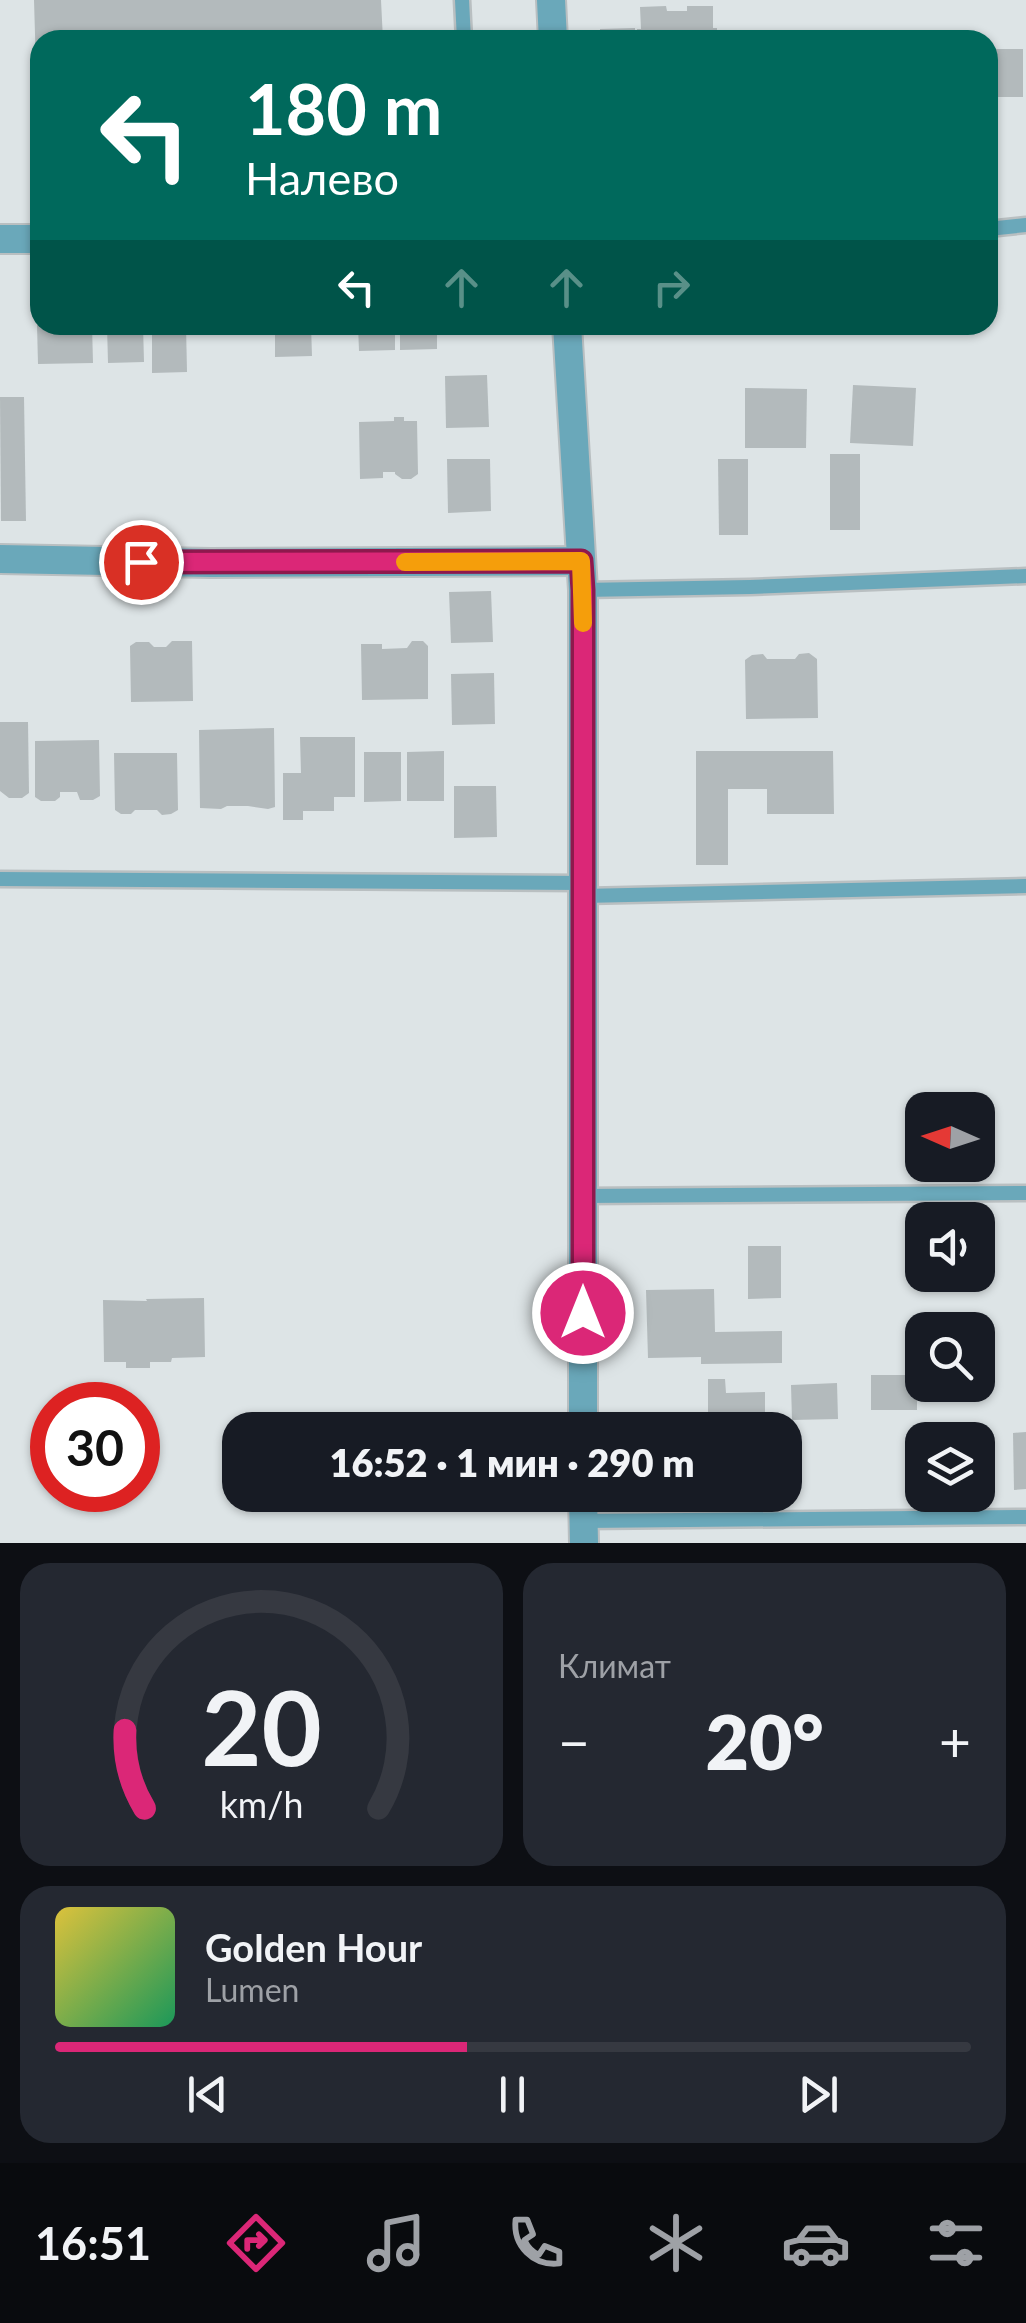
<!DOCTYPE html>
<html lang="ru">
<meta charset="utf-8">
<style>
body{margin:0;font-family:Lato,sans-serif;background:#242831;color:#f1f3f6;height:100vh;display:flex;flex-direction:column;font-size:38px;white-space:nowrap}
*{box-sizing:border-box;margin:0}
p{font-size:32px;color:#9ea1a6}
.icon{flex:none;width:55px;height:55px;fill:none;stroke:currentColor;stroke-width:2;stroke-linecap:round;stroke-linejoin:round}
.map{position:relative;height:1543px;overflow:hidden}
.side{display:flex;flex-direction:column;gap:20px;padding:20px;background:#0d0f14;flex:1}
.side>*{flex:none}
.top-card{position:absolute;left:30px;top:30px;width:968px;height:305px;border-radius:30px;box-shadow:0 2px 8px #0004;background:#00695c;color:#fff;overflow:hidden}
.needle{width:65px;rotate:273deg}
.fabs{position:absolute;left:905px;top:1092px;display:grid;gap:20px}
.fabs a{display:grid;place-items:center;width:90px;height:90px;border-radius:20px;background:#171b24;box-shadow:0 2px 8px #0004;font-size:50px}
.speed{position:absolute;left:30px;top:1382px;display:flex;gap:20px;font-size:50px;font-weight:700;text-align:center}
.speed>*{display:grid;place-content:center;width:130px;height:130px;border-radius:50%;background:#171b24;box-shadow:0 2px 8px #0004;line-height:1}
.speed .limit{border:15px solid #d22;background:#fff;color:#111}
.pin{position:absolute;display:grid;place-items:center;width:85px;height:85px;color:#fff;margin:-42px;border:5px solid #fff;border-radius:50%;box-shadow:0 2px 10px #0007}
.me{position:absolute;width:110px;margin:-55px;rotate:0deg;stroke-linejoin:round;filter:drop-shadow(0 0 8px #0008)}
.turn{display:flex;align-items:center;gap:35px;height:210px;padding:0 50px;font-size:45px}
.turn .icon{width:130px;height:130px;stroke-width:2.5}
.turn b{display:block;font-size:70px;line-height:85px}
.lanes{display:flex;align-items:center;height:95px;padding:0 50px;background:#0003;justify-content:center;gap:50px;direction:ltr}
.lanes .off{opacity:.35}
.big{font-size:75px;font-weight:800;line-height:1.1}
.side .card{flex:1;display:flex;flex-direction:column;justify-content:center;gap:15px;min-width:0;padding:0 35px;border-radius:30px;background:#242831}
.side .dial{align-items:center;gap:0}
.dial svg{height:260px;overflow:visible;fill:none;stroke:#363941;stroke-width:7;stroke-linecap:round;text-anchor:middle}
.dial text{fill:#f1f3f6;stroke:none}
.song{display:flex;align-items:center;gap:30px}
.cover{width:120px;height:120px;border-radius:15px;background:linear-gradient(135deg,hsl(50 70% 55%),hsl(150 70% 35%))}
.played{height:10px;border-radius:5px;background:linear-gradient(90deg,#db2777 45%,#363941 45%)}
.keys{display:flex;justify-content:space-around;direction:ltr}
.heat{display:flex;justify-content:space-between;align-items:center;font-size:55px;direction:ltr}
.side .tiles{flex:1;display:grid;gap:20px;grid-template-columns:1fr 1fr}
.card:last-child{grid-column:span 2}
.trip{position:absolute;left:222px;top:1412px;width:580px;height:100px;border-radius:30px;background:#171b24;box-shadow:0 2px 8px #0004;font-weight:800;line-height:100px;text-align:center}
.dock{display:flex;height:160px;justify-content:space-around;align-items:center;background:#090b0e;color:#9ea1a6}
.dock .icon{width:70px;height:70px}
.dock .selected{color:#db2777}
.dock b{font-size:45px;color:#f1f3f6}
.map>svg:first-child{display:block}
.building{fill:#b3babc}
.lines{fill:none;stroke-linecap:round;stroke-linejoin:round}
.lane-casing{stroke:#b9bfc1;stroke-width:19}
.street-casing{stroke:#b9bfc1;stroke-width:32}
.lane{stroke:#6aa8ba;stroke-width:14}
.street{stroke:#6aa8ba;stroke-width:28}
.route-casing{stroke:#8e194d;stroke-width:25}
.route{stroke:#db2777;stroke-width:18}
.slow{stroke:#f59e0b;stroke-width:18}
</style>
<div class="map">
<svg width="1026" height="1543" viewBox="0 0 1026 1543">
<rect width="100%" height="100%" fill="#dde4e6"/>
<!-- building -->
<g class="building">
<polygon points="34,0 381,0 383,40 40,40 40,68 36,68"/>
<polygon points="666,6 667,11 687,11 687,6 713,6 713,28 717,28 717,40 638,40 637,29 641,29 640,7"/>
<polygon points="635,28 635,40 600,40 600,29"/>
<rect x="988" y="49" width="35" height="48"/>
<polygon points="37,325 92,325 93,363 38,364"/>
<polygon points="107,325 143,325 144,362 108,363"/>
<polygon points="152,325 186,325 187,372 152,373"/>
<polygon points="275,325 311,325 312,356 275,357"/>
<polygon points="358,325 395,325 395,350 359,351"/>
<polygon points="400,325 437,325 437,349 400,350"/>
<polygon points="684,325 712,325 712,334 684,335"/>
<polygon points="487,375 489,427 446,428 445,376"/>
<polygon points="853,385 916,388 913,446 850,443"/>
<polygon points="745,388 807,389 806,448 745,448"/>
<polygon points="0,397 24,397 26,521 1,521"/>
<polygon points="394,417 404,417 404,421 417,421 418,474 411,479 402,479 395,474 395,472 383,472 383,478 360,479 359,422 394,421"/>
<rect x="830" y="454" width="30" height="76"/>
<polygon points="447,459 490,459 491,511 448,513"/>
<polygon points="718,459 748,459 748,535 719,535"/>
<polygon points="491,591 493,642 451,643 449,592"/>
<polygon points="172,641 192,641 193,701 131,702 130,646 136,642 149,642 154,647 166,647"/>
<polygon points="412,641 423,641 428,646 428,699 362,700 361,644 382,644 382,649 407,648"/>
<polygon points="809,653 817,659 818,718 746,719 745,660 752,655 763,654 767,659 795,659 799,654"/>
<polygon points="494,673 495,724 452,725 451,674"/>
<polygon points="0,722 28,722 29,793 22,798 9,798 0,791"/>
<polygon points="274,728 275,807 268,809 248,806 227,806 221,809 200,808 199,730"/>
<polygon points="300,737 355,737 355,797 334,797 334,811 303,811 303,820 283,820 283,773 301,773"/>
<polygon points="99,740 100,796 93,800 80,800 77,792 60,792 60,797 55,801 41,801 35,797 35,741"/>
<polygon points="444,751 444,801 407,801 407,752"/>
<polygon points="696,751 833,751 834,814 767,814 767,789 728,789 728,865 696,865"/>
<polygon points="364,752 401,752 401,801 364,802"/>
<polygon points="114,753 177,753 178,810 171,814 162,815 157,810 135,810 131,814 121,814 115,810"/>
<polygon points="454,786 496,786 497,837 454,838"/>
<polygon points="748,1246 781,1246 781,1298 748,1299"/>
<polygon points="714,1289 715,1332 782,1331 782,1363 701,1364 701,1357 648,1358 646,1290"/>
<polygon points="204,1298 205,1357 172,1358 171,1362 150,1362 150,1368 126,1368 126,1362 104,1362 103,1300 147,1301 146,1299"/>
<rect x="871" y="1375" width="46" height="35"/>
<polygon points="708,1379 725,1379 726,1393 765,1392 765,1413 708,1414"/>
<polygon points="837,1383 838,1419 792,1420 791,1385"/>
<polygon points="924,1429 958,1430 958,1440 923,1440"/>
<polygon points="1026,1432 1026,1489 1014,1490 1013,1433"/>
<polygon points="963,1433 989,1433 989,1491 978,1491 978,1440 963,1440"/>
</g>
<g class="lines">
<!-- lane casing -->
<g class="lane-casing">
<g id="lane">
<polyline points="462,0 464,40"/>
<polyline points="988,229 1026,225"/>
<polyline points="583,590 750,587 1026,576"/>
<polyline points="0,879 583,883"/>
<polyline points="583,896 1026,886"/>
<polyline points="583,1196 1026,1193"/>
<polyline points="583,1521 1026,1517"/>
</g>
</g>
<!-- street casing -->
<g class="street-casing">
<g id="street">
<polyline points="551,0 553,40"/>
<polyline points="0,239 40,239"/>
<polyline points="567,325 583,590 583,1430"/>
<polyline points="0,559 211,563 581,561"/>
<polyline points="583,1495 584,1543"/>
</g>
</g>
<!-- lane -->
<use href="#lane" class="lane"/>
<!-- street -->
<use href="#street" class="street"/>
</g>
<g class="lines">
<!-- route casing -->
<g class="route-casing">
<polyline id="route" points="141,562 581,561 583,590 583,1313"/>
</g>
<!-- route -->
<use href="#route" class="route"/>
<!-- slow -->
<polyline class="slow" points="405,562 581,561 583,623"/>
</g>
</svg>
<div class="fabs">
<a><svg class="needle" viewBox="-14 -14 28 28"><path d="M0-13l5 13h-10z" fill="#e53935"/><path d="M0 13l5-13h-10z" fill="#9ea1a6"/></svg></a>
<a><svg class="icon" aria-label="sound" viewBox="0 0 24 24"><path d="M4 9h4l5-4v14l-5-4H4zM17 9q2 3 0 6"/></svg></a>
<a><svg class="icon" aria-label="search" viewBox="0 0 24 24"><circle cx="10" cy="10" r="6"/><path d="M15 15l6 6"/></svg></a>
<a><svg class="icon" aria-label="layers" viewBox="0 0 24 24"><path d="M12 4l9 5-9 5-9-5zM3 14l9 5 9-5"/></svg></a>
</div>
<div class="speed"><div class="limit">30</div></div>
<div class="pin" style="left:141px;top:562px;background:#d93025"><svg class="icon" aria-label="arrive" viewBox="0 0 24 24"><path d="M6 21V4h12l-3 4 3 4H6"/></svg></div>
<svg class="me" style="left:583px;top:1313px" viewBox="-20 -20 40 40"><circle r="17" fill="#db2777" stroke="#fff" stroke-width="3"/><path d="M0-11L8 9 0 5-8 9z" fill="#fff"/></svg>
<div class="trip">16:52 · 1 мин · 290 m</div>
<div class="top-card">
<div class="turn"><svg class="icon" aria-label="left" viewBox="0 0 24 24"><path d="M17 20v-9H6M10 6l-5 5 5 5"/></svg><div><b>180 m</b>Налево</div></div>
<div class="lanes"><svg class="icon" aria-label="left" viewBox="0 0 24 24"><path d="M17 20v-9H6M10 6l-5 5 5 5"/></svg><svg class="icon off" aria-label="ahead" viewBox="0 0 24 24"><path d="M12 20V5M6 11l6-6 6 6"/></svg><svg class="icon off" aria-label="ahead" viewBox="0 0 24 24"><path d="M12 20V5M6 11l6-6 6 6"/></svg><svg class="icon off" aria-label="right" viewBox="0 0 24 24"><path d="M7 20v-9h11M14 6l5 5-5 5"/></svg></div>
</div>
</div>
<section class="side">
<div class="tiles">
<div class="card dial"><svg viewBox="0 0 100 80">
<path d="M14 69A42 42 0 1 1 86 69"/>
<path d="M14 69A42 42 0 0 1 8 45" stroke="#db2777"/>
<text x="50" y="56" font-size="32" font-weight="700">20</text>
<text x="50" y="72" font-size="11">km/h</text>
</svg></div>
<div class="card"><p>Климат</p>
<div class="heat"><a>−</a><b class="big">20°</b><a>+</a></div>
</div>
<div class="card">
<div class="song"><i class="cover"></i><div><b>Golden Hour</b><p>Lumen</p></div></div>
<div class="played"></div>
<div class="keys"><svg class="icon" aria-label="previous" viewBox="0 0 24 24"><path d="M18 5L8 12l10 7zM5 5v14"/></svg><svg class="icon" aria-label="pause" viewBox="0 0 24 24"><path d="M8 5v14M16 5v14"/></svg><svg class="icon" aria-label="next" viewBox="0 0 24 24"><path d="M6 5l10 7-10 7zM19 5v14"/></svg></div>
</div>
</div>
</section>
<nav class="dock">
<b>16:51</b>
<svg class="icon selected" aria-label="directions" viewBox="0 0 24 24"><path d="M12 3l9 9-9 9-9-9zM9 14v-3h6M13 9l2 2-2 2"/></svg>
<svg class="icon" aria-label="music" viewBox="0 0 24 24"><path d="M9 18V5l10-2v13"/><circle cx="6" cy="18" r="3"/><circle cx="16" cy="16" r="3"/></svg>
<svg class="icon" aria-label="phone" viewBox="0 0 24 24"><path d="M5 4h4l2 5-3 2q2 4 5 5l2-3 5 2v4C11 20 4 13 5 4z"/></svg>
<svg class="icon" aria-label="climate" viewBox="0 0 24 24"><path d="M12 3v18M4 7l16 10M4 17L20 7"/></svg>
<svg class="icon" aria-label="car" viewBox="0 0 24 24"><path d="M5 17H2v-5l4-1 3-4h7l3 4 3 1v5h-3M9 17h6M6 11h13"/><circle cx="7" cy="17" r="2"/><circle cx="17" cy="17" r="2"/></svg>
<svg class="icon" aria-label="filters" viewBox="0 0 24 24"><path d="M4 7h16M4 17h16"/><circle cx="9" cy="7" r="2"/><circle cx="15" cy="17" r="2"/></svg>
</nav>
